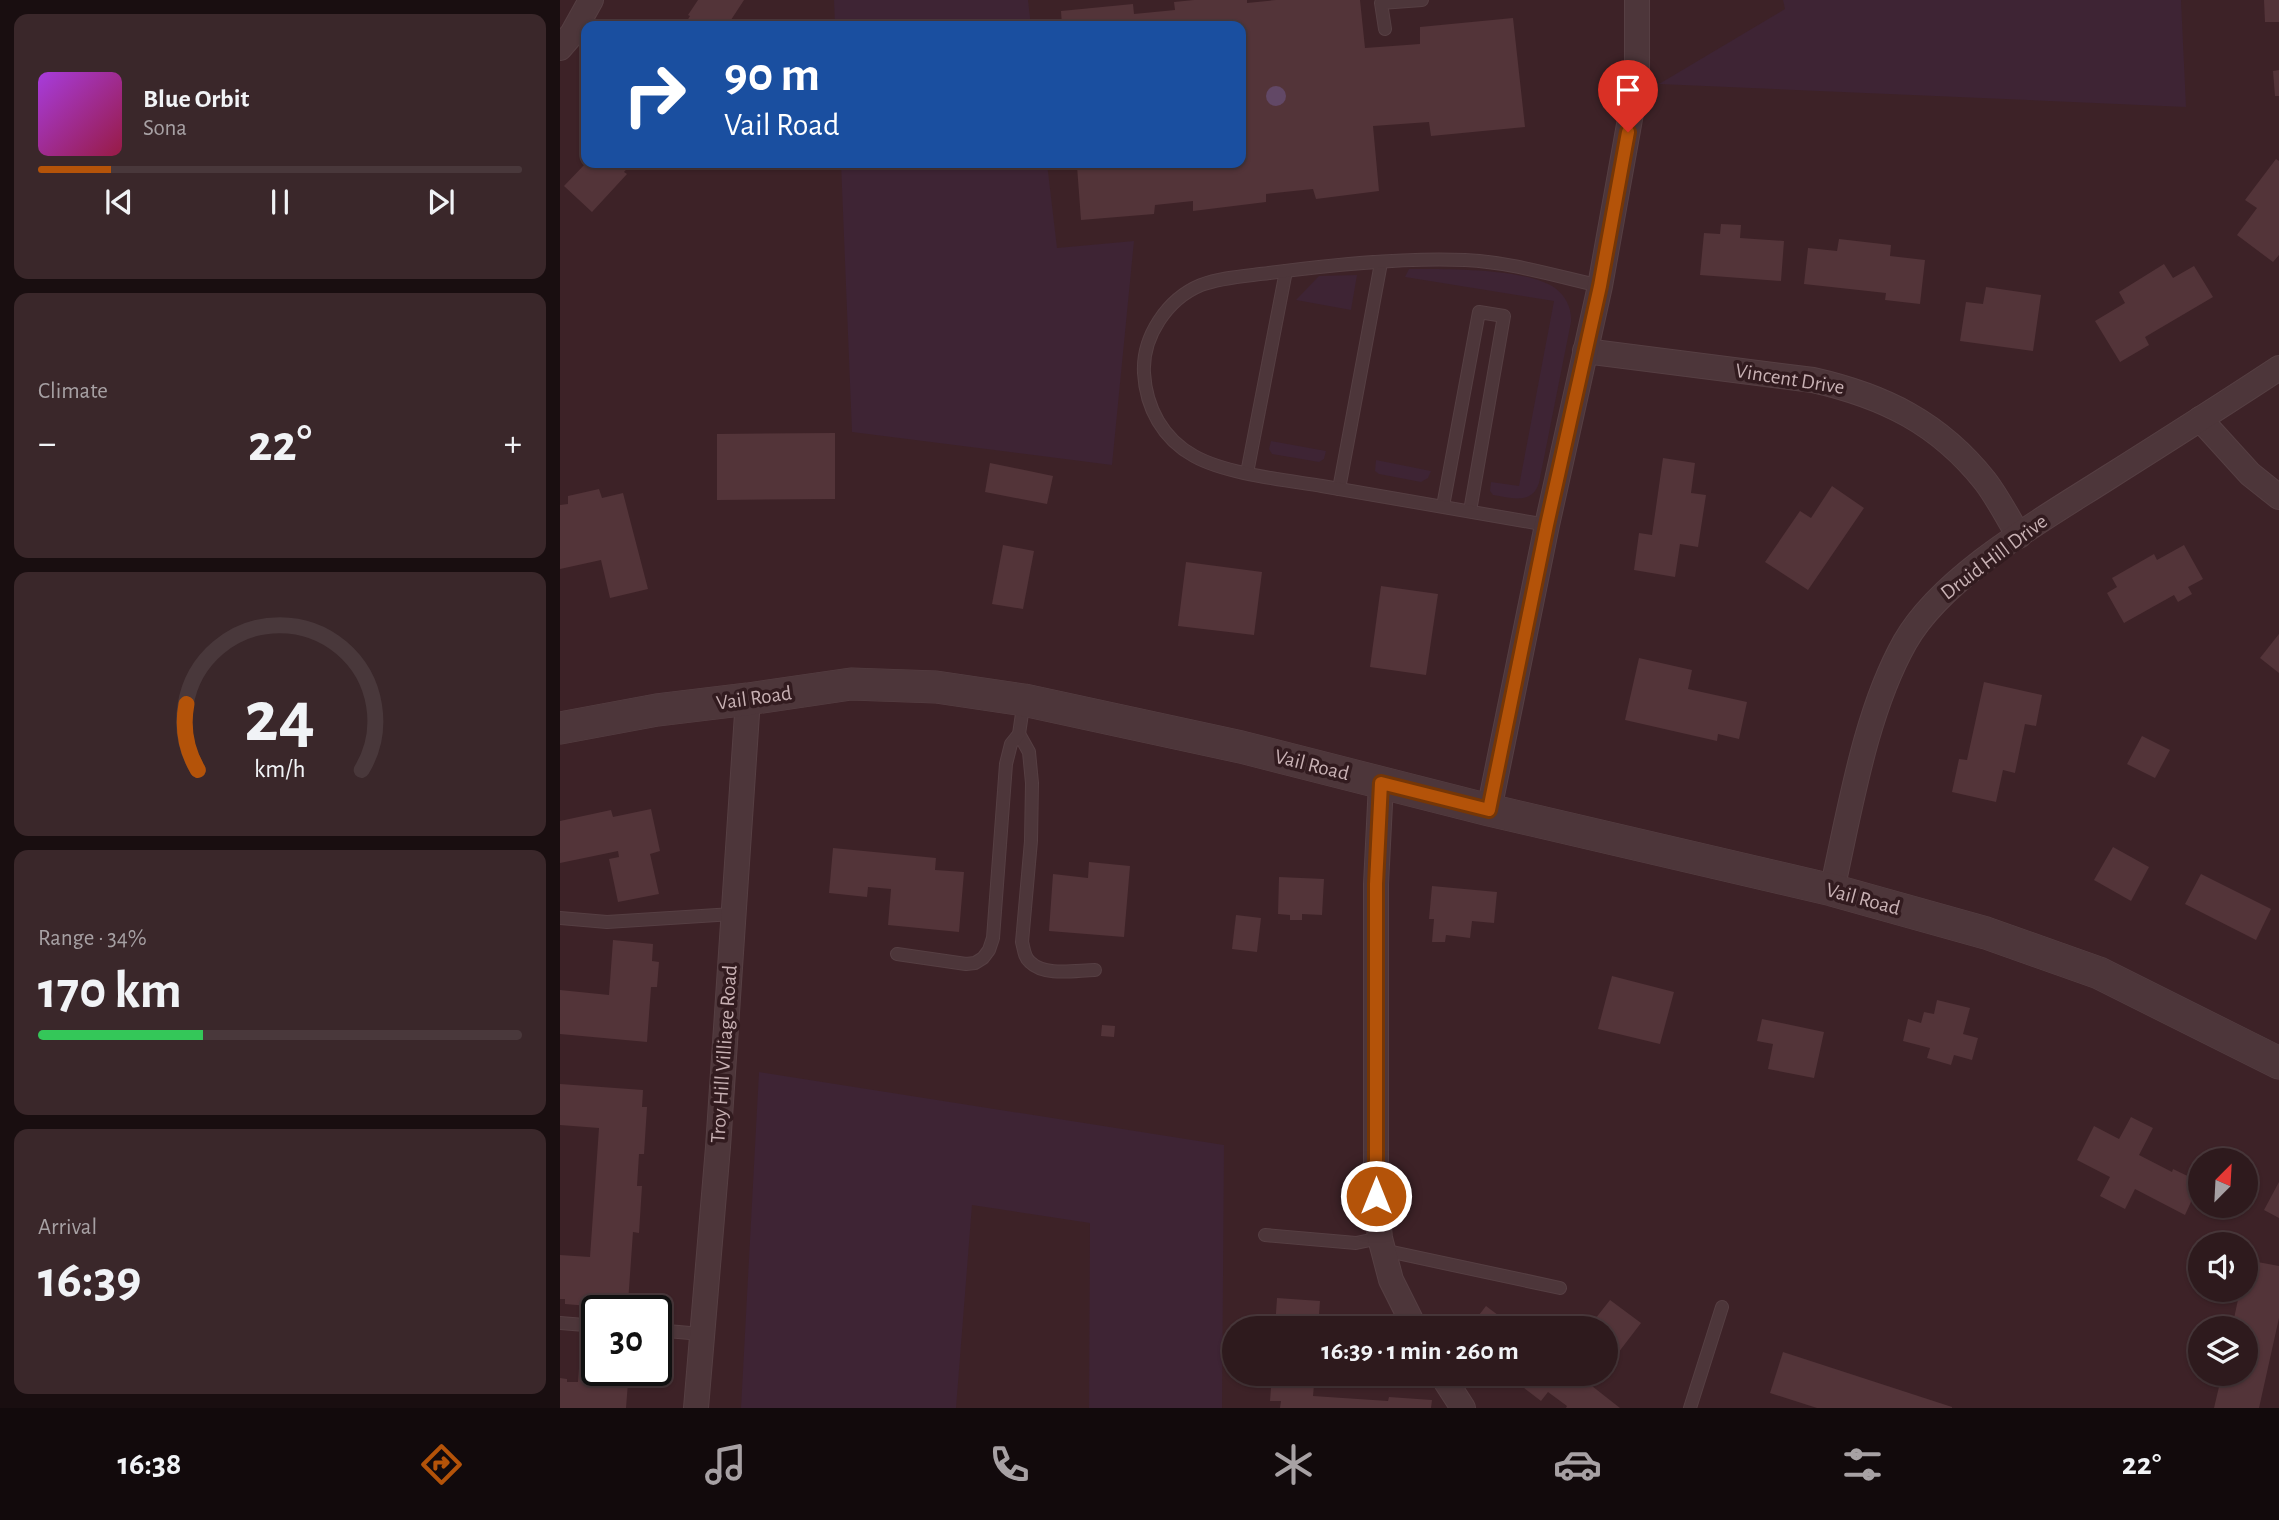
<!DOCTYPE html>
<meta charset="utf-8">
<style>
body{margin:0;font-family:"Alegreya Sans",sans-serif;background:#3a272a;color:#f1f3f6;height:100vh;display:flex;flex-direction:column;font-size:26px;white-space:nowrap}
*{box-sizing:border-box;margin:0}
p{font-size:23px;color:#a7a1a4}
.icon{flex:none;width:38px;height:38px;fill:none;stroke:currentColor;stroke-width:2;stroke-linecap:round;stroke-linejoin:round}
.map{position:relative;flex:1;overflow:hidden}
.panel{display:flex;flex-direction:column;gap:14px;padding:14px;background:#190e10;width:560px}
.panel>*{flex:none}
.banner{position:absolute;left:21px;top:21px;width:665px;height:147px;border-radius:14px;box-shadow:0 2px 5px #0004,0 0 0 2px #49383b;background:#1a4fa0;color:#fff;overflow:hidden}
.needle{width:46px;rotate:24deg}
.buttons{position:absolute;left:1628px;top:1148px;display:grid;gap:14px}
.buttons a{display:grid;place-items:center;width:70px;height:70px;border-radius:50%;background:#2e1a1d;box-shadow:0 2px 5px #0004,0 0 0 2px #49383b;font-size:35px}
.speed{position:absolute;left:21px;top:1295px;display:flex;gap:14px;font-size:35px;font-weight:700;text-align:center}
.speed>*{display:grid;place-content:center;width:91px;height:91px;border-radius:50%;background:#2e1a1d;box-shadow:0 2px 5px #0004,0 0 0 2px #49383b;line-height:1}
.speed .limit{border:4px solid #111;border-radius:10px;background:#fff;color:#111}
.pin{position:absolute;display:grid;place-items:center;width:60px;height:60px;color:#fff;margin:-72px -30px;border-radius:50% 50% 50% 0;rotate:-45deg;box-shadow:0 0 7px #0007}
.pin .icon{rotate:45deg}
.me{position:absolute;width:77px;margin:-38px;rotate:0deg;stroke-linejoin:round;filter:drop-shadow(0 0 5px #0008)}
.turn{display:flex;align-items:center;gap:24px;height:147px;padding:0 28px;font-size:32px}
.turn .icon{width:91px;height:91px;stroke-width:2.5}
.turn b{display:block;font-size:49px;line-height:60px}
.big{font-size:52px;font-weight:700;line-height:1.1}
.panel .widget{flex:1;display:flex;flex-direction:column;justify-content:center;gap:10px;min-width:0;padding:0 24px;border-radius:14px;background:#3a272a}
.panel .dial{align-items:center;gap:0}
.dial svg{height:182px;overflow:visible;fill:none;stroke:#49383b;stroke-width:7;stroke-linecap:round;text-anchor:middle}
.dial text{fill:#f1f3f6;stroke:none}
.song{display:flex;align-items:center;gap:21px}
.cover{width:84px;height:84px;border-radius:10px;background:linear-gradient(135deg,hsl(280 70% 55%),hsl(340 70% 35%))}
.played{height:7px;border-radius:4px;background:linear-gradient(90deg,#b45309 15%,#49383b 15%)}
.keys{display:flex;justify-content:space-around;direction:ltr}
.heat{display:flex;justify-content:space-between;align-items:center;font-size:38px;direction:ltr}
.charge{height:10px;border-radius:5px;background:linear-gradient(90deg,#34c759 34%,#49383b 0)}
.trip{position:absolute;left:662px;top:1316px;width:396px;height:70px;border-radius:35px;background:#2e1a1d;box-shadow:0 2px 5px #0004,0 0 0 2px #49383b;font-weight:700;line-height:70px;text-align:center}
.menu{display:flex;height:112px;justify-content:space-around;align-items:center;background:#120a0c;color:#a7a1a4}
.menu .icon{width:49px;height:49px}
.menu .on{color:#b45309}
.menu b{font-size:32px;color:#f1f3f6}
main{display:flex;flex:1;min-height:0}
.map>svg:first-child{display:block}
.green{fill:#3e2434}
.building{fill:#533439}
.lines{fill:none;stroke-linecap:round;stroke-linejoin:round}
.service-casing{stroke:#563f43;stroke-width:14}
.minor-casing{stroke:#563f43;stroke-width:26}
.tertiary-casing{stroke:#563f43;stroke-width:33}
.service{stroke:#4d363a;stroke-width:12}
.minor{stroke:#4d363a;stroke-width:24}
.tertiary{stroke:#4d363a;stroke-width:32}
.tree{fill:#624866}
.route-casing{stroke:#753606;stroke-width:18}
.route{stroke:#b45309;stroke-width:12}
.labels{text-anchor:middle;dominant-baseline:central;stroke-width:7;stroke-linejoin:round;paint-order:stroke}
.street-label{font-size:21px;fill:#c8b1b4;stroke:#321b1f}
</style>
<main>
<section class="panel">
<div class="widget">
<div class="song"><i class="cover"></i><div><b>Blue Orbit</b><p>Sona</p></div></div>
<div class="played"></div>
<div class="keys"><svg class="icon" aria-label="previous" viewBox="0 0 24 24"><path d="M18 5L8 12l10 7zM5 5v14"/></svg><svg class="icon" aria-label="pause" viewBox="0 0 24 24"><path d="M8 5v14M16 5v14"/></svg><svg class="icon" aria-label="next" viewBox="0 0 24 24"><path d="M6 5l10 7-10 7zM19 5v14"/></svg></div>
</div>
<div class="widget"><p>Climate</p>
<div class="heat"><a>−</a><b class="big">22°</b><a>+</a></div>
</div>
<div class="widget dial"><svg viewBox="0 0 100 80">
<path d="M14 69A42 42 0 1 1 86 69"/>
<path d="M14 69A42 42 0 0 1 9 40" stroke="#b45309"/>
<text x="50" y="56" font-size="32" font-weight="700">24</text>
<text x="50" y="72" font-size="11">km/h</text>
</svg></div>
<div class="widget"><p>Range · 34%</p><b class="big">170 km</b><div class="charge"></div></div>
<div class="widget"><p>Arrival</p><b class="big">16:39</b></div>
</section>
<div class="map">
<svg width="1719" height="1408" viewBox="0 0 1719 1408">
<rect width="100%" height="100%" fill="#3d2227"/>
<!-- green -->
<g class="green">
<polygon points="274,0 468,0 471,26 275,26"/>
<polygon points="1223,0 1621,0 1626,107 1099,84 1225,9"/>
<polygon points="281,163 487,163 497,248 574,241 552,465 292,432"/>
<path d="M849,269C885,269 966,268 995,288C1006,296 1012,309 1011,322L979,483C972,505 951,498 933,495L930,491L931,482L959,486L994,301L845,277Z"/>
<polygon points="797,275 791,310 736,300 759,276"/>
<polygon points="711,441 766,451 764,459 759,462 712,454 709,449"/>
<polygon points="816,460 871,471 868,478 861,482 819,474 815,471"/>
<polygon points="199,1072 664,1145 662,1408 529,1408 530,1223 412,1205 396,1408 181,1408"/>
</g>
<!-- building -->
<g class="building">
<polygon points="138,0 184,0 167,26 124,26 130,16 128,15"/>
<polygon points="634,0 687,0 687,3 716,0 800,0 805,48 860,44 860,27 953,18 965,127 871,136 869,122 813,126 819,191 756,199 753,189 706,194 706,202 633,211 633,201 595,205 594,214 521,220 517,166 494,168 493,163 681,163 681,26 502,26 501,11 573,4 574,14 615,10 614,2"/>
<polygon points="1704,0 1719,0 1719,22 1705,22"/>
<polygon points="1719,70 1719,96 1715,96 1713,71"/>
<polygon points="1716,159 1719,161 1719,255 1713,262 1677,235 1697,208 1685,200"/>
<polygon points="26,163 72,163 64,172 67,174 32,212 4,186"/>
<polygon points="1161,224 1181,225 1180,238 1224,241 1221,281 1140,275 1144,233 1160,234"/>
<polygon points="1279,239 1331,245 1330,256 1365,260 1360,304 1325,300 1326,293 1244,284 1248,248 1277,251"/>
<polygon points="1604,264 1613,278 1634,266 1653,297 1585,337 1589,345 1560,362 1535,321 1565,303 1559,292"/>
<polygon points="1426,287 1481,295 1473,351 1400,341 1406,302 1423,304"/>
<polygon points="275,433 275,499 157,500 157,434"/>
<polygon points="1103,458 1135,463 1131,493 1146,495 1138,547 1120,544 1115,577 1074,570 1079,533 1092,535"/>
<polygon points="430,463 493,476 487,504 425,492"/>
<polygon points="1272,486 1304,508 1248,590 1205,562 1240,511 1251,518"/>
<polygon points="39,489 42,498 63,493 88,589 50,598 41,560 0,569 0,505 8,504 8,496"/>
<polygon points="443,545 474,551 463,609 432,604"/>
<polygon points="1624,545 1643,579 1628,587 1632,594 1618,602 1614,595 1564,623 1547,593 1557,587 1552,578 1594,554 1597,560"/>
<polygon points="626,562 702,572 694,635 618,626"/>
<polygon points="821,586 878,594 866,675 810,667"/>
<polygon points="1719,634 1719,673 1700,658"/>
<polygon points="1079,658 1132,670 1128,689 1187,702 1179,739 1158,734 1157,741 1065,720"/>
<polygon points="1424,682 1482,695 1476,726 1465,724 1455,773 1443,770 1436,802 1392,792 1399,759 1407,760"/>
<polygon points="1582,736 1610,750 1595,778 1567,764"/>
<polygon points="91,809 100,851 90,854 99,894 58,902 49,859 59,857 58,851 0,863 0,821 51,810 53,817"/>
<polygon points="1553,847 1589,867 1571,901 1534,880"/>
<polygon points="273,848 376,858 375,870 404,872 399,932 328,925 331,889 308,887 307,897 269,893"/>
<polygon points="529,862 570,866 564,937 489,931 493,874 528,878"/>
<polygon points="1641,874 1711,909 1696,940 1625,904"/>
<polygon points="719,877 764,879 762,915 742,914 742,920 730,920 730,915 718,914"/>
<polygon points="872,886 937,892 934,923 912,921 910,938 886,935 885,942 872,942 874,919 869,919"/>
<polygon points="676,915 701,918 697,952 672,949"/>
<polygon points="53,940 93,944 92,961 99,962 97,987 91,987 87,1042 0,1034 0,990 49,995"/>
<polygon points="1052,976 1114,992 1100,1044 1038,1029"/>
<polygon points="1377,1000 1410,1008 1403,1034 1418,1038 1412,1060 1394,1055 1391,1065 1367,1058 1370,1048 1343,1041 1348,1019 1361,1023 1364,1012 1374,1014"/>
<polygon points="1202,1019 1264,1032 1254,1078 1208,1069 1213,1044 1197,1041"/>
<polygon points="542,1025 555,1026 554,1037 541,1036"/>
<polygon points="0,1084 83,1090 82,1107 87,1107 84,1154 79,1154 77,1186 82,1186 79,1233 73,1232 68,1303 53,1302 52,1308 5,1304 5,1299 0,1299 0,1255 30,1257 39,1128 0,1125"/>
<polygon points="1571,1117 1593,1128 1579,1155 1612,1172 1613,1169 1640,1182 1625,1215 1575,1189 1565,1209 1540,1196 1550,1177 1517,1160 1534,1126 1559,1139"/>
<polygon points="1719,1182 1719,1218 1704,1210"/>
<polygon points="1687,1260 1719,1266 1719,1318 1699,1408 1654,1408 1662,1374 1685,1374 1685,1328 1672,1328 1680,1290 1685,1290"/>
<polygon points="717,1298 760,1301 758,1328 715,1328"/>
<polygon points="1050,1300 1081,1323 1045,1370 1045,1328 1028,1328"/>
<polygon points="926,1306 955,1328 909,1328"/>
<polygon points="21,1340 37,1341 37,1370 69,1370 66,1408 0,1408 0,1378 7,1379 7,1382 18,1382"/>
<polygon points="1223,1352 1392,1407 1392,1408 1257,1408 1210,1393"/>
<polygon points="712,1374 755,1374 753,1396 828,1401 829,1397 872,1400 871,1408 720,1408 721,1401 710,1401"/>
<polygon points="946,1374 1042,1374 1032,1386 1060,1408 1006,1408 1007,1406 988,1392 981,1401"/>
</g>
<g class="lines">
<!-- service casing -->
<g class="service-casing">
<g id="service">
<polyline points="825,29 821,3 862,0"/>
<polyline points="687,473 726,271"/>
<polyline points="779,489 821,263"/>
<polyline points="883,506 919,312 944,316 910,511"/>
<path d="M987,525C912,512 837,499 762,486C725,480 666,474 634,456C603,439 586,408 584,373C582,337 607,299 641,285C662,277 687,276 709,273C770,265 843,257 905,260C950,262 996,276 1040,286"/>
<path d="M459,734L469,752L472,783L471,841L462,942C464,949 464,957 470,962C485,977 517,970 535,970"/>
<polyline points="0,918 47,922 173,914"/>
<polyline points="337,954 406,964 415,963 423,958 429,950 433,938 446,764 451,744 459,734 464,700"/>
<polyline points="705,1235 796,1243 820,1238"/>
<polyline points="823,1250 1000,1288"/>
<polyline points="0,1323 37,1326"/>
<polyline points="96,1330 141,1334"/>
<polyline points="1130,1408 1162,1307"/>
</g>
</g>
<!-- minor casing -->
<g class="minor-casing">
<g id="minor">
<polyline points="0,48 12,34 31,0"/>
<path d="M1025,351L1253,380C1324,396 1379,423 1425,481C1438,498 1448,518 1459,536"/>
<polyline points="1640,419 1690,474 1719,497"/>
<polyline points="821,784 816,884 816,1197 820,1238 831,1280 855,1328"/>
<polyline points="929,810 987,525 1040,286 1077,80 1077,0"/>
<path d="M1272,890C1290,810 1305,713 1345,642C1383,575 1485,518 1549,477C1606,441 1663,405 1719,368"/>
<polyline points="881,1374 903,1408"/>
<polyline points="136,1408 158,1147 188,699"/>
</g>
</g>
<!-- tertiary casing -->
<g class="tertiary-casing">
<polyline id="tertiary" points="0,728 97,710 188,699 291,684 376,687 464,700 681,747 929,810 1272,890 1426,933 1539,973 1719,1063"/>
</g>
<!-- service -->
<use href="#service" class="service"/>
<!-- minor -->
<use href="#minor" class="minor"/>
<!-- tertiary -->
<use href="#tertiary" class="tertiary"/>
</g>
<!-- trees -->
<circle class="tree" cx="716" cy="96" r="10"/>
<g class="lines">
<!-- route casing -->
<g class="route-casing">
<polyline id="route" points="816,1196 816,884 821,783 929,810 987,525 1040,286 1068,132"/>
</g>
<!-- route -->
<use href="#route" class="route"/>
</g>
<g class="labels">
<!-- street labels -->
<g class="street-label">
<text transform="translate(1230 379) rotate(9)">Vincent Drive</text>
<text transform="translate(1434 557) rotate(-37)">Druid Hill Drive</text>
<text transform="translate(194 698) rotate(-8)">Vail Road</text>
<text transform="translate(752 765) rotate(14)">Vail Road</text>
<text transform="translate(1303 899) rotate(15)">Vail Road</text>
<text transform="translate(164 1054) rotate(-86)">Troy Hill Villiage Road</text>
</g>
</g>
</svg>
<div class="buttons">
<a><svg class="needle" viewBox="-14 -14 28 28"><path d="M0-13l5 13h-10z" fill="#e53935"/><path d="M0 13l5-13h-10z" fill="#a7a1a4"/></svg></a>
<a><svg class="icon" aria-label="sound" viewBox="0 0 24 24"><path d="M4 9h4l5-4v14l-5-4H4zM17 9q2 3 0 6"/></svg></a>
<a><svg class="icon" aria-label="layers" viewBox="0 0 24 24"><path d="M12 4l9 5-9 5-9-5zM3 14l9 5 9-5"/></svg></a>
</div>
<div class="speed"><div class="limit">30</div></div>
<div class="pin" style="left:1068px;top:132px;background:#d93025"><svg class="icon" aria-label="arrive" viewBox="0 0 24 24"><path d="M6 21V4h12l-3 4 3 4H6"/></svg></div>
<svg class="me" style="left:816px;top:1196px" viewBox="-20 -20 40 40"><circle r="17" fill="#b45309" stroke="#fff" stroke-width="3"/><path d="M0-11L8 9 0 5-8 9z" fill="#fff"/></svg>
<div class="trip">16:39 · 1 min · 260 m</div>
<div class="banner">
<div class="turn"><svg class="icon" aria-label="right" viewBox="0 0 24 24"><path d="M7 20v-9h11M14 6l5 5-5 5"/></svg><div><b>90 m</b>Vail Road</div></div>
</div>
</div>
</main>
<nav class="menu">
<b>16:38</b>
<svg class="icon on" aria-label="directions" viewBox="0 0 24 24"><path d="M12 3l9 9-9 9-9-9zM9 14v-3h6M13 9l2 2-2 2"/></svg>
<svg class="icon" aria-label="music" viewBox="0 0 24 24"><path d="M9 18V5l10-2v13"/><circle cx="6" cy="18" r="3"/><circle cx="16" cy="16" r="3"/></svg>
<svg class="icon" aria-label="phone" viewBox="0 0 24 24"><path d="M5 4h4l2 5-3 2q2 4 5 5l2-3 5 2v4C11 20 4 13 5 4z"/></svg>
<svg class="icon" aria-label="climate" viewBox="0 0 24 24"><path d="M12 3v18M4 7l16 10M4 17L20 7"/></svg>
<svg class="icon" aria-label="car" viewBox="0 0 24 24"><path d="M5 17H2v-5l4-1 3-4h7l3 4 3 1v5h-3M9 17h6M6 11h13"/><circle cx="7" cy="17" r="2"/><circle cx="17" cy="17" r="2"/></svg>
<svg class="icon" aria-label="filters" viewBox="0 0 24 24"><path d="M4 7h16M4 17h16"/><circle cx="9" cy="7" r="2"/><circle cx="15" cy="17" r="2"/></svg>
<b>22°</b>
</nav>
